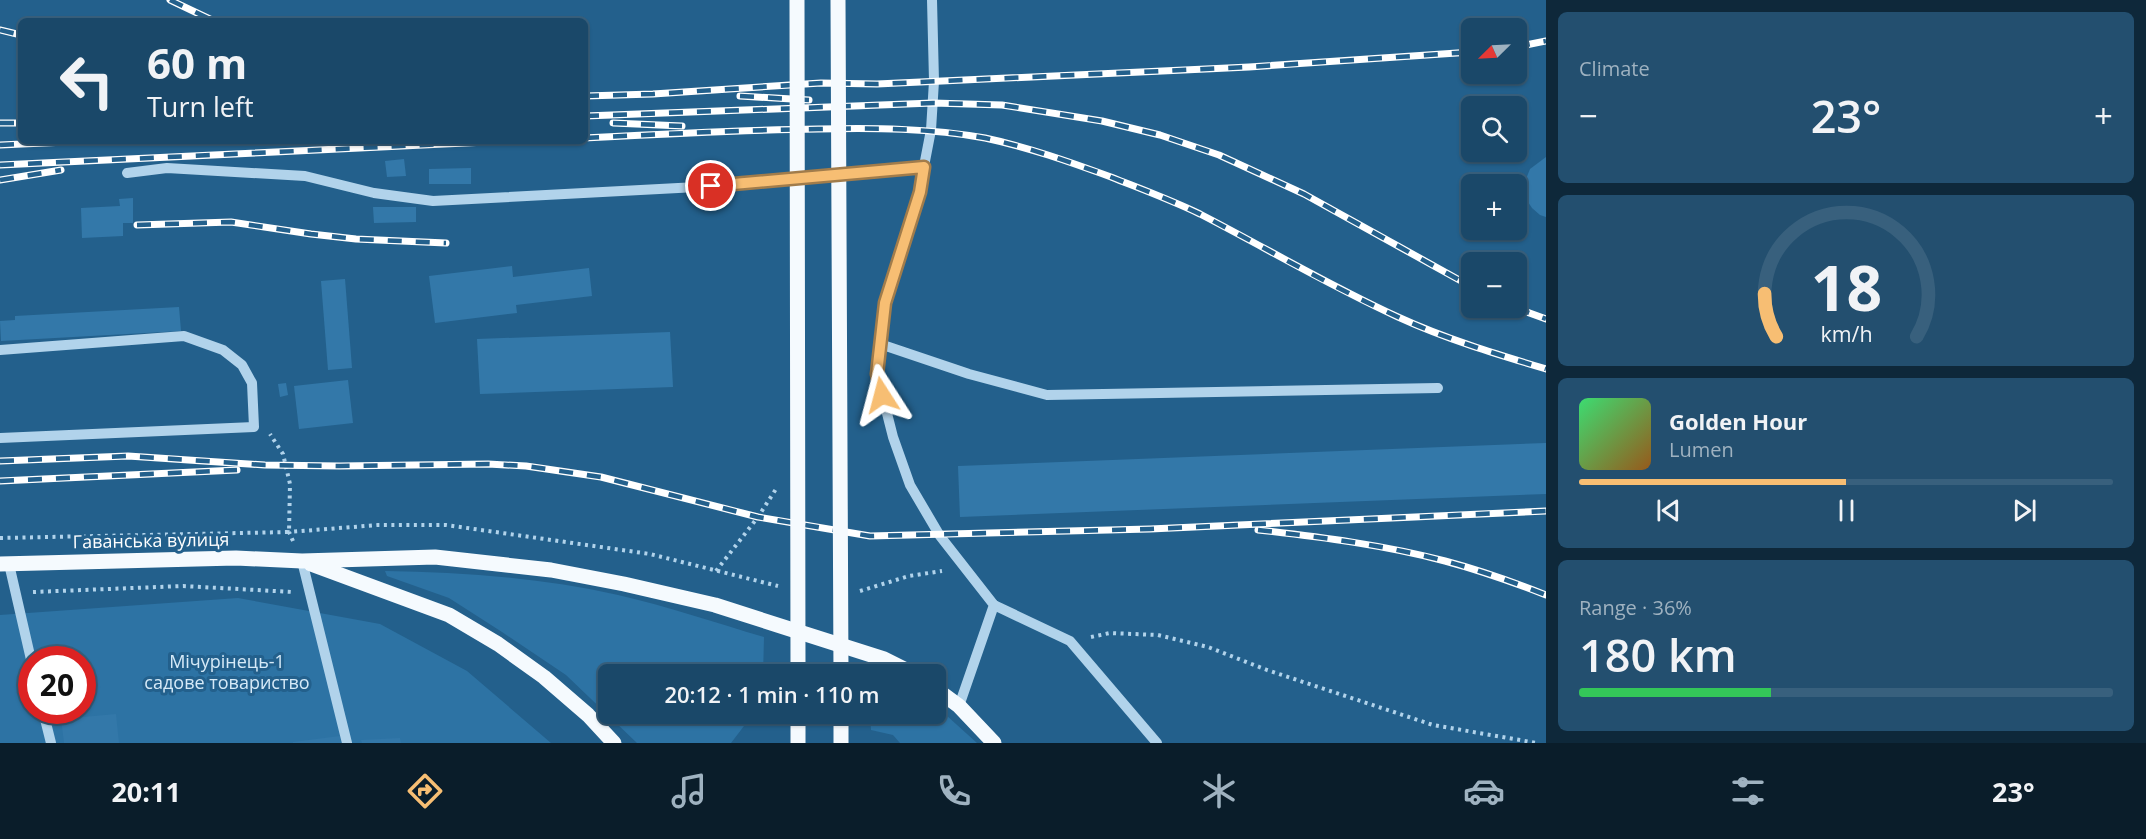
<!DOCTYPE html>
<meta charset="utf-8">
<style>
body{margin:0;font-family:"Open Sans",sans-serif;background:#234f6f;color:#f1f3f6;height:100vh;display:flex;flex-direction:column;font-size:22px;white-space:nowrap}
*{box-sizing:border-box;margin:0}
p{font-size:20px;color:#9fb2c0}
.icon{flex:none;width:33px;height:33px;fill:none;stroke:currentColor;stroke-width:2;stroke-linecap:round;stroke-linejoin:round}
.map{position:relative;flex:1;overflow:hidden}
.sheet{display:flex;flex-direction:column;gap:12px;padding:12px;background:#0e283a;width:600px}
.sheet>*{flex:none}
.guide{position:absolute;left:18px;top:18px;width:570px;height:126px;border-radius:9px;box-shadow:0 2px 4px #0004,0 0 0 2px #38607d;background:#1a4869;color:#f1f3f6;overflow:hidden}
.needle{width:39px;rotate:246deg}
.buttons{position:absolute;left:1461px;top:18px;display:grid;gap:12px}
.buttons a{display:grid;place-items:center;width:66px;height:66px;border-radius:9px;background:#1a4869;box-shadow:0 2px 4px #0004,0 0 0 2px #38607d;font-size:30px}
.speed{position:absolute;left:18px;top:646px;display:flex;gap:12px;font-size:30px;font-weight:700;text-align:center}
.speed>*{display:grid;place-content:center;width:78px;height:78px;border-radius:50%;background:#1a4869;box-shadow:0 2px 4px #0004,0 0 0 2px #38607d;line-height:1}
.speed .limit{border:9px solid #d22;background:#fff;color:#111}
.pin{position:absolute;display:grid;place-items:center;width:51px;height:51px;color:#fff;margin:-26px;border:3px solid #fff;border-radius:50%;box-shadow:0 2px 6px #0007}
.me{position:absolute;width:66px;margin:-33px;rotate:351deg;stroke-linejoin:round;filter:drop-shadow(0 0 4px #0008)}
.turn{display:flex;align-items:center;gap:21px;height:126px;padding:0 30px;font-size:27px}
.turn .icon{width:78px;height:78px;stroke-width:2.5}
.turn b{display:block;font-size:42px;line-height:51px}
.big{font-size:45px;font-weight:600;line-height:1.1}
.sheet .tile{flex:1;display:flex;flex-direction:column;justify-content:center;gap:9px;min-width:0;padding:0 21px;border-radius:9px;background:#234f6f}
.sheet .dial{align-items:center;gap:0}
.dial svg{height:156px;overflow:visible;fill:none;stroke:#38607d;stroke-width:7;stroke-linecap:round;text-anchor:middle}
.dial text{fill:#f1f3f6;stroke:none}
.song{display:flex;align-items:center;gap:18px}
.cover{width:72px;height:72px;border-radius:9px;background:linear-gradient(135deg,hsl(140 70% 55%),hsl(30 70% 35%))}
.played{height:6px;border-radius:3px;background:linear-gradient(90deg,#f7be73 50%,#38607d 50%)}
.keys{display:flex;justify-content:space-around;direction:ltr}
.heat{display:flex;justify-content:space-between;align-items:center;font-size:33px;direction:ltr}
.charge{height:9px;border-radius:4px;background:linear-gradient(90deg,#34c759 36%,#38607d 0)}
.trip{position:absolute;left:598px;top:664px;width:348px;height:60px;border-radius:9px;background:#1a4869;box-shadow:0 2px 4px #0004,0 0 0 2px #38607d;font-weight:600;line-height:60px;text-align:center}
.tab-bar{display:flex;height:96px;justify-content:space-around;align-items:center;background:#0a1d2a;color:#9fb2c0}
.tab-bar .icon{width:42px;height:42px}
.tab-bar .current{color:#f7be73}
.tab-bar b{font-size:27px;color:#f1f3f6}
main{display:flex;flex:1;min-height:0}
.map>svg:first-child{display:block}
.green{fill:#2d73a4;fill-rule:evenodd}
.building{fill:#3378a9}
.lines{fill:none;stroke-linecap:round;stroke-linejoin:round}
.path{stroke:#b1d3eb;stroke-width:4;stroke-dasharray:3 4.5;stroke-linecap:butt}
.minor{stroke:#b1d3eb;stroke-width:10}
.major{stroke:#f5fafe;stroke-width:15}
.rail-casing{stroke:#fff;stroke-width:7}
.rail{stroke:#23608c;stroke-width:4.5;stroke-dasharray:14;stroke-linecap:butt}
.major-bridge{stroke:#f5fafe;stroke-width:15}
.route-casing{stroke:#a17c4b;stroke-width:15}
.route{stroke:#f7be73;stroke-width:10}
.labels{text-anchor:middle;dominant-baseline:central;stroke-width:6;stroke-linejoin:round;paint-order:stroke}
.street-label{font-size:18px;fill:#fff;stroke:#23608c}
.park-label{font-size:18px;fill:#d6eaf8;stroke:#23608c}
</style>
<main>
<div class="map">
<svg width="1546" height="743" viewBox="0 0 1546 743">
<rect width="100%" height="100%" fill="#23608c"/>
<!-- green -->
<g class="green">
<path d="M385,571C463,572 542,578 618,595C667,606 716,623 764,637L763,675H609V714H762V723L744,726L731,743H637L566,675L502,632L449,598L387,576Z"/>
<path d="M238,598L380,624L467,671L551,743H0V615ZM32,660H82V711H32Z"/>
<polygon points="936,706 977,743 900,743 893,735 871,730 870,714 936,714"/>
</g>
<!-- building -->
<g class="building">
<polygon points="1546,157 1546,217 1540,215 1532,208 1526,199 1524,189 1526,179 1530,169"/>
<polygon points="404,159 406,176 387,177 385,161"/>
<polygon points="471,168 471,184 429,184 429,169"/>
<polygon points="133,198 133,223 123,223 123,236 82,238 81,208 120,206 119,199"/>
<polygon points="373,207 416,207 416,222 374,223"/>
<polygon points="512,266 513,277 589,268 592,296 516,305 517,313 435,323 429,276"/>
<polygon points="345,279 352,368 328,370 321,281"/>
<polygon points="179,307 181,331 1,341 0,321 15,320 15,316"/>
<polygon points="670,332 673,387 480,394 477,339"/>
<polygon points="348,380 353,423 299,429 294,386"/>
<polygon points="286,383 288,395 280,397 278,384"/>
<polygon points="1546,443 1546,494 960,517 958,466"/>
<polygon points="116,714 119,743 64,743 61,719"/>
<polygon points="340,736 341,743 293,743 293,742"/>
<polygon points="400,738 401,743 362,743 361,740"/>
</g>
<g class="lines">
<!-- path -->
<g class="path">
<polyline points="0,538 289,532 290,484 283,454 270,434"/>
<polyline points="293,541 289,532 378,525 446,525 650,554 778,586"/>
<polyline points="716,571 758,517 776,489"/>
<polyline points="860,591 909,576 942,571"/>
<polyline points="33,592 183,586 293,592"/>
<polyline points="1091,637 1110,633 1158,635 1208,647 1267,670 1433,725 1537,743"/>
</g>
<!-- minor -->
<g class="minor">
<polyline points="932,0 934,81 931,130 919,192 885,303 877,374 893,437 910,485 940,536 994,605 959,706"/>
<polyline points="127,173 167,168 305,176 374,193 433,201 735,185 924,167"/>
<polyline points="880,344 969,374 1047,395 1438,388"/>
<polyline points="0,350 184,336 223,350 242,365 252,383 254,427 0,438"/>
<polyline points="302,561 347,743"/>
<polyline points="9,564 32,664"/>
<polyline points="994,605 1070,641 1157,743"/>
<polyline points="43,711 51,743"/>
</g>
<!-- major -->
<g class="major">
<polyline points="0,564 236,558 302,561 435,557 551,570 624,584 715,605 884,659 916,675"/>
<polyline points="311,564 449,615 498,644 544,677 588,715 614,743"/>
<polyline points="936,689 959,706 994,743"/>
<polyline points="798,714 798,743"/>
<polyline points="841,714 841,743"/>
</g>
<!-- rail casing -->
<g class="rail-casing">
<g id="rail">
<polyline points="170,0 214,21"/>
<polyline points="0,30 21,35"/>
<polyline points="1516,47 1546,41"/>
<polyline points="585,96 653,94 821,83 877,84 1249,67 1472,52"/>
<polyline points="740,96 809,100"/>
<polyline points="585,116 933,103 1002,105 1102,121 1160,135 1219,155 1304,194 1472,287"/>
<polyline points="0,123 21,123"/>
<polyline points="613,123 682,126"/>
<path d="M585,138C663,134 740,130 818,129C875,128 929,128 985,138C1028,147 1070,162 1111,177C1141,189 1171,200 1200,214C1266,248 1330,286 1398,317C1446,339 1496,354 1546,369"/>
<polyline points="0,145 89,141"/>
<polyline points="0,165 508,141"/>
<polyline points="0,180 61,170"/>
<polyline points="137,225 231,222 311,234 356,239 446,243"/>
<polyline points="1516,308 1546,319"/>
<polyline points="0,461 128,456 265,465 340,466 488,464 526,466 601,477 758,517 870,536 1150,529 1546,511"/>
<polyline points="0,481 237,470"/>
<path d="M1258,530C1321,537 1384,545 1445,561C1479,570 1513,582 1546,595"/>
</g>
</g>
<!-- rail -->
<use href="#rail" class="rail"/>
<!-- major-bridge -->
<g class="major-bridge">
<polyline points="797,0 798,675"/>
<polyline points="838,0 841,675"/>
</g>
</g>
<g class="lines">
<!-- route casing -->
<g class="route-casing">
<polyline id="route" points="711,186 924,167 920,192 885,303 877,374 882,395"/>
</g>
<!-- route -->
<use href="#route" class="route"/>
</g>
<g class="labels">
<!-- street labels -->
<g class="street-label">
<text transform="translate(151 540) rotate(-1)">Гаванська вулиця</text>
</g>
<!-- park labels -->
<g class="park-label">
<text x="227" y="661">Мічурінець-1<tspan x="227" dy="21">садове товариство</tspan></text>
</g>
</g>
</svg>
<div class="buttons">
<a><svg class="needle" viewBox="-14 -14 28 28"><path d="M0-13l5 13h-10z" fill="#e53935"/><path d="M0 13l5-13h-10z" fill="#9fb2c0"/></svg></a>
<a><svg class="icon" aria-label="search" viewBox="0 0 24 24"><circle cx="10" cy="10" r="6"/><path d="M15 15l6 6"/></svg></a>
<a>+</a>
<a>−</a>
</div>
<div class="speed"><div class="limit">20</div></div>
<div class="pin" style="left:711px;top:186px;background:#d93025"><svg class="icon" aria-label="arrive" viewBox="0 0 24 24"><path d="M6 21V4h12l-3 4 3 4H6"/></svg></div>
<svg class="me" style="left:882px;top:395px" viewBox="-20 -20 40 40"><path d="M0-17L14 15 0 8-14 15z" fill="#f7be73" stroke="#fff" stroke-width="4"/></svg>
<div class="trip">20:12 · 1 min · 110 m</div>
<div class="guide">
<div class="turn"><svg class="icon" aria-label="left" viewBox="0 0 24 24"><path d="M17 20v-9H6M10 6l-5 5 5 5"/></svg><div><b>60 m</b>Turn left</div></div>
</div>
</div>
<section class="sheet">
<div class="tile"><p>Climate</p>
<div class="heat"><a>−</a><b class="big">23°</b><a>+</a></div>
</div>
<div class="tile dial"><svg viewBox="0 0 100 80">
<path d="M14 69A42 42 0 1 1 86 69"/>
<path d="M14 69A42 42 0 0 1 8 47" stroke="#f7be73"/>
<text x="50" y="56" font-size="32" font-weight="700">18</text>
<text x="50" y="72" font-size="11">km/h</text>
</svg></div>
<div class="tile">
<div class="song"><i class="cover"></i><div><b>Golden Hour</b><p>Lumen</p></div></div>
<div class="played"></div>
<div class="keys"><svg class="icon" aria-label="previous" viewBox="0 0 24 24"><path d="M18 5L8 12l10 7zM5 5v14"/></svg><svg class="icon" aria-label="pause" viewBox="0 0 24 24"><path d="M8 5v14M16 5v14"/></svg><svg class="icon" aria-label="next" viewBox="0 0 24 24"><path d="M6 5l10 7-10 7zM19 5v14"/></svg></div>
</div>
<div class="tile"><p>Range · 36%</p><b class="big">180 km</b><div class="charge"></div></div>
</section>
</main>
<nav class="tab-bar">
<b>20:11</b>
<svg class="icon current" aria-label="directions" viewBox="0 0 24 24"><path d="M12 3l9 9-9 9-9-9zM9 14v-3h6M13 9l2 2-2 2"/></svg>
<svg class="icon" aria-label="music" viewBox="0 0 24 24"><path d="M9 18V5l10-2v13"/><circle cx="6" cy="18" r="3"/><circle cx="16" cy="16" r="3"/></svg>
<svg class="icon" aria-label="phone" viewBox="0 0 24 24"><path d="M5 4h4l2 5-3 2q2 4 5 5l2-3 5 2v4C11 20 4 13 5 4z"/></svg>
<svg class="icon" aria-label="climate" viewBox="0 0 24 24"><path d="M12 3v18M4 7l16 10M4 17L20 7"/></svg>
<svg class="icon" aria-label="car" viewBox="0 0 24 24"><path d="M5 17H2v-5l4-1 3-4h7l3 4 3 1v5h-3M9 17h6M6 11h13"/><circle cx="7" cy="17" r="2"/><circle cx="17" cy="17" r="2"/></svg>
<svg class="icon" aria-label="filters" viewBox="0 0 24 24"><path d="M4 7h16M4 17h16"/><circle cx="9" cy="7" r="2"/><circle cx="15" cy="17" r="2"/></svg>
<b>23°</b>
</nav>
